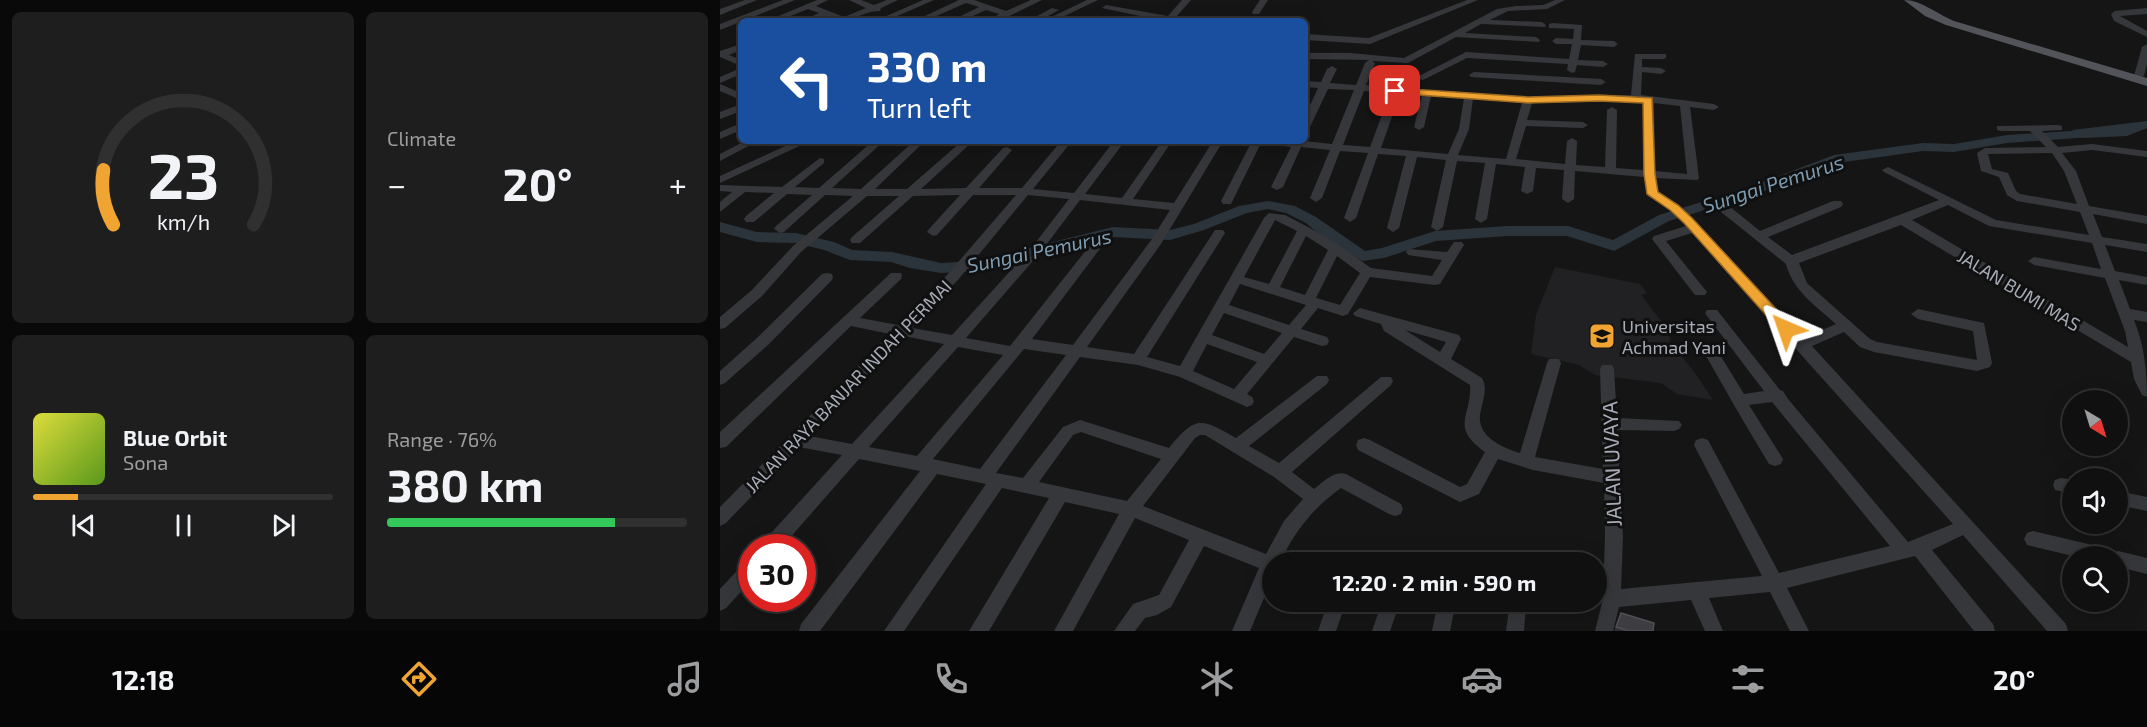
<!DOCTYPE html>
<meta charset="utf-8">
<style>
body{margin:0;font-family:"Exo 2",sans-serif;background:#1e1e1e;color:#f1f3f6;height:100vh;display:flex;flex-direction:column;font-size:22px;white-space:nowrap}
*{box-sizing:border-box;margin:0}
p{font-size:20px;color:#9c9d9f}
.icon{flex:none;width:33px;height:33px;fill:none;stroke:currentColor;stroke-width:2;stroke-linecap:round;stroke-linejoin:round}
.map{position:relative;flex:1;overflow:hidden}
.sheet{display:flex;flex-direction:column;gap:12px;padding:12px;background:#090909;width:720px}
.sheet>*{flex:none}
.top-card{position:absolute;left:18px;top:18px;width:570px;height:126px;border-radius:9px;box-shadow:0 6px 24px #0002,0 0 0 2px #303030;background:#1a4fa0;color:#fff;overflow:hidden}
.needle{width:39px;rotate:142deg}
.controls{position:absolute;left:1342px;top:390px;display:grid;gap:12px}
.controls a{display:grid;place-items:center;width:66px;height:66px;border-radius:50%;background:#101010;box-shadow:0 6px 24px #0002,0 0 0 2px #303030;font-size:30px}
.speed{position:absolute;left:18px;top:534px;display:flex;gap:12px;font-size:30px;font-weight:700;text-align:center}
.speed>*{display:grid;place-content:center;width:78px;height:78px;border-radius:50%;background:#101010;box-shadow:0 6px 24px #0002,0 0 0 2px #303030;line-height:1}
.speed .limit{border:9px solid #d22;background:#fff;color:#111}
.pin{position:absolute;display:grid;place-items:center;width:51px;height:51px;color:#fff;margin:-26px;border-radius:12px;box-shadow:0 3px 9px #0006}
.me{position:absolute;width:66px;margin:-33px;rotate:317deg;stroke-linejoin:round;filter:drop-shadow(0 0 4px #0008)}
.turn{display:flex;align-items:center;gap:21px;height:126px;padding:0 30px;font-size:27px}
.turn .icon{width:78px;height:78px;stroke-width:2.5}
.turn b{display:block;font-size:42px;line-height:51px}
.big{font-size:45px;font-weight:700;line-height:1.1}
.sheet .tile{flex:1;display:flex;flex-direction:column;justify-content:center;gap:9px;min-width:0;padding:0 21px;border-radius:9px;background:#1e1e1e}
.sheet .dial{align-items:center;gap:0}
.dial svg{height:156px;overflow:visible;fill:none;stroke:#303030;stroke-width:7;stroke-linecap:round;text-anchor:middle}
.dial text{fill:#f1f3f6;stroke:none}
.song{display:flex;align-items:center;gap:18px}
.cover{width:72px;height:72px;border-radius:9px;background:linear-gradient(135deg,hsl(60 70% 55%),hsl(90 70% 35%))}
.played{height:6px;border-radius:3px;background:linear-gradient(90deg,#f0a533 15%,#303030 15%)}
.keys{display:flex;justify-content:space-around;direction:ltr}
.heat{display:flex;justify-content:space-between;align-items:center;font-size:33px;direction:ltr}
.charge{height:9px;border-radius:4px;background:linear-gradient(90deg,#34c759 76%,#303030 0)}
.sheet .tiles{flex:1;display:grid;gap:12px;grid-template-columns:repeat(2,1fr)}
.trip{position:absolute;left:542px;top:552px;width:345px;height:60px;border-radius:30px;background:#101010;box-shadow:0 6px 24px #0002,0 0 0 2px #303030;font-weight:700;line-height:60px;text-align:center}
.tab-bar{display:flex;height:96px;justify-content:space-around;align-items:center;background:#060606;color:#9c9d9f}
.tab-bar .icon{width:42px;height:42px}
.tab-bar .active{color:#f0a533}
.tab-bar b{font-size:27px;color:#f1f3f6}
main{display:flex;flex:1;min-height:0}
.map>svg:first-child{display:block}
.built{fill:#212123}
.water{fill:#2b343a}
.lines{fill:none;stroke-linecap:round;stroke-linejoin:round}
.river{fill:#2b343a;fill-rule:evenodd}
.minor{fill:#36373b;fill-rule:evenodd}
.major{fill:#52545a;fill-rule:evenodd}
.wall{fill:#313134}
.building{fill:#3e3e42;stroke:#4e5054;stroke-width:1.5}
.route{fill:#f0a533;stroke:#9c6b21;stroke-width:1.5}
.labels{text-anchor:middle;dominant-baseline:central;stroke-width:6;stroke-linejoin:round;paint-order:stroke}
.street-label{font-size:18px;fill:#a7acb7;stroke:#101011}
.poi-label{font-size:18px;fill:#a7acb7;stroke:#101011;text-anchor:start}
.water-label{font-size:20px;font-style:italic;fill:#7e9cb1;stroke:#101011}
.near-street-label{font-size:21px;fill:#a7acb7;stroke:#101011}
</style>
<main>
<section class="sheet">
<div class="tiles">
<div class="tile dial"><svg viewBox="0 0 100 80">
<path d="M14 69A42 42 0 1 1 86 69"/>
<path d="M14 69A42 42 0 0 1 9 41" stroke="#f0a533"/>
<text x="50" y="56" font-size="32" font-weight="700">23</text>
<text x="50" y="72" font-size="11">km/h</text>
</svg></div>
<div class="tile"><p>Climate</p>
<div class="heat"><a>−</a><b class="big">20°</b><a>+</a></div>
</div>
<div class="tile">
<div class="song"><i class="cover"></i><div><b>Blue Orbit</b><p>Sona</p></div></div>
<div class="played"></div>
<div class="keys"><svg class="icon" aria-label="previous" viewBox="0 0 24 24"><path d="M18 5L8 12l10 7zM5 5v14"/></svg><svg class="icon" aria-label="pause" viewBox="0 0 24 24"><path d="M8 5v14M16 5v14"/></svg><svg class="icon" aria-label="next" viewBox="0 0 24 24"><path d="M6 5l10 7-10 7zM19 5v14"/></svg></div>
</div>
<div class="tile"><p>Range · 76%</p><b class="big">380 km</b><div class="charge"></div></div>
</div>
</section>
<div class="map">
<svg width="1427" height="631" viewBox="0 0 1427 631">
<rect width="100%" height="100%" fill="#151516"/>
<!-- built -->
<polygon class="built" points="835,267 920,284 927,293 921,295 949,331 950,342 975,373 993,400 957,394 941,383 875,375 859,365 811,354 816,315"/>
<!-- water -->
<polygon class="water" points="1427,121 1427,128 1407,136 1363,138 1352,130"/>
<g class="lines">
<!-- river -->
<polygon class="river" points="1381,129 1387,133 1386,136 1287,143 1234,152 1203,151 1117,163 1037,194 949,221 894,251 847,236 787,236 716,241 664,258 642,261 599,234 586,223 566,213 548,209 527,213 484,230 450,240 393,237 256,271 221,273 190,268 171,262 130,260 104,250 76,243 37,242 0,232 0,222 37,232 76,233 114,242 132,250 172,252 221,263 256,261 393,227 450,230 474,224 519,206 548,201 575,206 596,217 645,251 662,248 715,231 787,226 848,226 893,240 939,215 1027,188 1114,155 1203,143 1234,144 1287,135"/>
<!-- minor -->
<g class="minor">
<polygon points="25,0 37,0 0,15 0,9"/>
<polygon points="63,0 75,0 0,30 0,24"/>
<path d="M97,0H108L96,6L124,17L146,8L129,0H141L154,5L167,0H178L161,8L160,11C135,12 134,27 106,16L94,21H82L99,13L88,9L58,21L49,20Z"/>
<polygon points="203,0 214,0 166,21 155,21"/>
<polygon points="239,0 254,0 286,11 311,0 322,0 279,21 268,21 279,14 266,10 242,21 231,21 259,7 246,3 205,21 194,21"/>
<polygon points="367,0 378,0 334,21 323,21"/>
<polygon points="462,0 471,0 456,17 466,21 444,21 382,8 386,5 448,16"/>
<polygon points="540,0 548,0 539,14 533,14 532,12"/>
<polygon points="747,0 758,0 650,44 585,40 585,34 649,38"/>
<path d="M835,0H845L827,9L788,11L770,20L822,22L826,25L825,27L761,24L745,33L816,37L820,40L819,42L736,37L688,63L652,61L655,63L646,85L672,87L677,77L680,76L685,79L682,88L808,97L911,95L915,54H946V58L943,59H922V67L941,68L946,71L941,74L922,72L921,95L994,104L999,107L994,110L970,107L979,178L977,180L935,178L937,192L958,204L972,218L1084,338L1116,324C1096,306 1073,291 1066,264L1001,212L999,209L1001,206H1009L1040,231L1113,201H1121L1123,204L1121,207L1048,237L1072,255L1219,200L1164,172L1162,170L1168,167L1276,220L1369,235L1360,212L1297,201L1287,195L1279,177L1261,171L1257,153L1265,148L1326,147L1310,131H1281L1277,130V126L1338,125L1342,126V130L1322,131L1338,147L1372,144L1427,151V157L1372,150L1342,153L1356,171L1369,206L1427,216V224L1373,214L1382,237L1427,244V252L1385,245L1395,271L1427,277V285L1399,280L1410,309L1427,312V322L1414,320C1424,344 1427,371 1427,397L1422,395L1414,379L1411,362L1181,225L1079,263L1087,283L1150,339L1157,342L1257,360L1253,331L1198,319L1191,314L1198,309L1264,323L1272,363L1270,367L1257,371L1154,352L1140,347L1124,332L1092,346L1346,624L1348,631H1327L1243,535L1212,550L1273,624L1275,631H1254L1195,556L1067,588L1089,631H1070L1050,592L989,598L1003,631H985L971,600L899,607L893,631H875L883,599L885,536L884,483L813,470L778,459L759,494L740,502L638,450L636,445L638,440L644,438L650,440L740,487L747,484L765,452C729,426 752,417 750,385L664,331L661,324L635,316L633,313L640,308L739,335L741,339L731,359L762,378C768,389 763,399 761,410C754,435 780,447 800,453L827,363L829,359H839L841,363L815,457L883,469L880,369L882,365H892L894,369L897,418L959,421L962,425L959,429L954,431L897,430L903,536L901,589L1042,576L974,445L976,440L982,438L988,440L1059,573L1170,546L1052,402L1029,405L1063,459L1061,464L1055,466L1049,464C1027,428 1006,391 985,354L987,350H997L1024,394L1044,391L987,316L985,313L987,310H997L1060,390L1063,391L1068,399L1188,542L1233,524L972,233L946,241L987,292L985,295H975L932,239L934,236L966,226L950,210L928,196L924,177L855,171L854,199L848,203L842,199L844,170L816,168L813,191L807,194L801,191L805,167L776,164L767,219L761,223L755,219L765,163L737,161L723,227L717,231L711,227L726,160L697,157L679,228L673,232L667,228L686,156L658,154L636,218L630,222L624,218L648,153L620,151L602,198L596,202L590,198L610,150L581,147L563,187L557,190L551,187L571,147L541,143L511,204H503L501,201L532,141H584L612,144L634,90L608,89L590,127L585,130V116L598,88L585,87V81L601,82L607,69L612,66L617,69L610,83L636,85L645,63L649,60L585,59V53H630L684,58L777,9L796,6L823,5ZM644,91L670,93L650,147L623,145ZM680,94L702,95L694,127L699,130L704,127L711,96L744,98L739,129L728,154L661,148ZM753,99L802,103L786,159L738,155L749,129ZM918,101L924,102L923,170L896,168L897,110L892,107L887,110L885,167L856,165L857,141L852,138L847,141L845,164L796,159L806,126L863,128L868,125L863,122L807,120L812,103ZM934,103L960,106L967,174L935,171ZM1332,153L1344,171L1357,204L1300,194L1296,191L1288,173L1272,169L1268,154ZM1228,205L1269,226L1372,243L1381,269L1314,257L1308,261L1314,265L1385,278L1405,331L1408,347L1192,220ZM685,330L726,342L720,352Z"/>
<polygon points="332,8 339,10 319,21 308,21"/>
<polygon points="1427,8 1427,14 1400,16 1427,31 1427,37 1394,21 1391,14 1395,11"/>
<polygon points="832,23 862,25 861,40 894,41 898,44 894,47 861,45 858,60 883,61 888,64 883,67 857,65 855,72 852,73 847,70 848,64 747,58 703,80 695,78 746,52 849,59 852,44 836,44 832,41 836,38 853,39 854,29 829,28 829,24"/>
<polygon points="21,44 21,50 9,55 21,60 21,66 0,57 0,51"/>
<polygon points="1427,44 1427,64 1424,76 1416,78 1414,76 1422,47"/>
<polygon points="21,68 21,74 0,83 0,77"/>
<polygon points="754,72 881,79 886,82 881,85 751,77 749,75"/>
<polygon points="0,84 21,93 21,100 0,91"/>
<polygon points="21,104 21,111 0,119 0,112"/>
<polygon points="21,123 21,130 0,139 0,132"/>
<polygon points="25,141 38,141 0,161 0,154"/>
<polygon points="76,141 90,141 0,183 0,176"/>
<path d="M153,141H164L112,188L141,189L194,141H205L155,189H187L242,141L251,143L201,189L246,188L283,148L287,147L292,150L259,188H302L341,141H352L313,189L354,193L394,141H405L365,194L402,198L442,141H452L413,199L454,203L493,141H503L441,244L367,347L414,354L495,230H503L505,233L427,357L460,366L544,218L549,213L565,215L590,228L619,245L651,268L712,276L722,260L688,255L686,252L688,249L727,252L734,242H742L744,245L720,284L715,285L650,277L628,314L623,316L598,308L581,329L607,337L609,341L607,345L602,346L574,337L527,394L532,397L534,401L532,405L527,407L460,377L418,365L360,357L276,473L303,478L343,427L360,420L449,448C476,415 481,418 516,438L597,376H607L609,380L607,384L529,446L559,463L661,377H671L673,381L671,385L572,472L594,489C603,482 614,470 626,474L681,504L683,509L681,514L675,516L669,514L621,488C593,508 575,531 560,562H552V579L530,631H512L539,568L484,546L451,607L437,615L425,618L415,631H394L413,604L439,595L469,540L415,518L353,631H334L399,514L345,502L269,631H249L329,498L282,488L184,631H164L266,484L217,474L100,631H79L81,624L200,471L139,459L61,548H41L43,542L122,455L79,447L6,523L0,526V507L170,334L131,326L6,447L0,448V432L171,273H181L182,276L181,279L140,318L178,325L227,275L296,195H253L217,235L213,236L207,232L209,229L240,195L193,196L140,243H132L130,240L132,237L179,196H147L81,252L42,296L5,328L0,329V317L32,290L73,246L133,196L105,195L64,232L60,233L54,229L56,226L92,195L67,194L34,222H26L24,219L26,216L54,193L25,192L0,212V202L12,192L0,191V185L62,187L100,158L104,159V163L75,187L99,188ZM308,195L349,199L316,242L322,246L326,245L360,200L450,210L432,239L353,345L312,339L379,250L381,247L375,243L371,244L290,346L246,338L312,262L314,259L312,256H304L232,335L192,328L237,281ZM555,220L577,231L549,284L524,277ZM586,236L608,250L585,295L560,287ZM617,256L640,273L620,305L596,298ZM520,284L586,305L569,325L509,305ZM504,313L562,333L544,354L492,335ZM184,336L224,344L132,444L89,436ZM487,344L537,362L514,389L473,371ZM238,347L283,355L197,456L149,447ZM304,349L346,355L260,469L213,459ZM361,432L441,459L407,501L319,482L353,435ZM480,435H485L554,477L583,499L564,521L546,554L423,506L475,438Z"/>
<polygon points="107,273 112,274 113,277 112,280 48,345 5,383 0,385 0,371 38,337 102,274"/>
<polygon points="1341,478 1353,480 1353,494 1335,490 1333,485 1335,480"/>
<polygon points="1398,491 1427,497 1427,511 1398,505"/>
<polygon points="1313,531 1385,548 1392,553 1398,551 1427,558 1427,574 1398,567 1398,556 1353,556 1307,545 1304,539 1307,533"/>
<polygon points="32,559 32,580 6,608 0,611 0,589 26,561"/>
<polygon points="608,602 626,602 616,631 598,631"/>
<polygon points="662,602 680,602 670,631 652,631"/>
<polygon points="718,602 736,602 730,631 712,631"/>
<polygon points="790,602 804,602 806,606 804,631 786,631"/>
</g>
<!-- major -->
<path class="major" d="M1184,0C1201,0 1217,14 1234,21L1427,78V86L1226,25L1205,16Z"/>
</g>
<!-- wall -->
<polygon class="wall" points="901,613 933,631 894,631"/>
<!-- building -->
<polygon class="building" points="901,613 934,623 933,631 909,631 896,627"/>
<!-- route -->
<polygon class="route" points="675,88 808,97 879,95 932,98 935,174 938,192 958,205 972,218 1071,325 1073,329 1071,332 1061,332 964,223 950,210 927,194 924,174 923,103 879,101 808,103 671,93 671,89"/>
<!-- icons -->
<defs>
<g id="university-square" transform="scale(1.35)"><rect x="-9" y="-9" width="18" height="18" rx="4" fill="#f0a533" stroke="#101011"/><path d="M0-5L7-2L0 1L-7-2ZM-4 1L0 2.5L4 1V4Q0 6-4 4Z" fill="#111"/></g>
</defs>
<g fill-rule="evenodd">
<use href="#university-square" x="882" y="336"/>
</g>
<g class="labels">
<!-- street labels -->
<g class="street-label">
<text transform="translate(1299 290) rotate(31)">JALAN BUMI MAS</text>
<text transform="translate(128 386) rotate(-46)">JALAN RAYA BANJAR INDAH PERMAI</text>
</g>
<!-- poi labels -->
<g class="poi-label">
<text x="902" y="326">Universitas<tspan x="902" dy="21">Achmad Yani</tspan></text>
</g>
<!-- water labels -->
<g class="water-label">
<text transform="translate(1053 183) rotate(-18)">Sungai Pemurus</text>
<text transform="translate(319 250) rotate(-12)">Sungai Pemurus</text>
</g>
<!-- near-street labels -->
<g class="near-street-label">
<text transform="translate(891 464) rotate(-92)">JALAN UVAYA</text>
</g>
</g>
</svg>
<div class="controls">
<a><svg class="needle" viewBox="-14 -14 28 28"><path d="M0-13l5 13h-10z" fill="#e53935"/><path d="M0 13l5-13h-10z" fill="#9c9d9f"/></svg></a>
<a><svg class="icon" aria-label="sound" viewBox="0 0 24 24"><path d="M4 9h4l5-4v14l-5-4H4zM17 9q2 3 0 6"/></svg></a>
<a><svg class="icon" aria-label="search" viewBox="0 0 24 24"><circle cx="10" cy="10" r="6"/><path d="M15 15l6 6"/></svg></a>
</div>
<div class="speed"><div class="limit">30</div></div>
<div class="pin" style="left:675px;top:91px;background:#d93025"><svg class="icon" aria-label="arrive" viewBox="0 0 24 24"><path d="M6 21V4h12l-3 4 3 4H6"/></svg></div>
<svg class="me" style="left:1066px;top:329px" viewBox="-20 -20 40 40"><path d="M0-17L14 15 0 8-14 15z" fill="#f0a533" stroke="#fff" stroke-width="4"/></svg>
<div class="trip">12:20 · 2 min · 590 m</div>
<div class="top-card">
<div class="turn"><svg class="icon" aria-label="left" viewBox="0 0 24 24"><path d="M17 20v-9H6M10 6l-5 5 5 5"/></svg><div><b>330 m</b>Turn left</div></div>
</div>
</div>
</main>
<nav class="tab-bar">
<b>12:18</b>
<svg class="icon active" aria-label="directions" viewBox="0 0 24 24"><path d="M12 3l9 9-9 9-9-9zM9 14v-3h6M13 9l2 2-2 2"/></svg>
<svg class="icon" aria-label="music" viewBox="0 0 24 24"><path d="M9 18V5l10-2v13"/><circle cx="6" cy="18" r="3"/><circle cx="16" cy="16" r="3"/></svg>
<svg class="icon" aria-label="phone" viewBox="0 0 24 24"><path d="M5 4h4l2 5-3 2q2 4 5 5l2-3 5 2v4C11 20 4 13 5 4z"/></svg>
<svg class="icon" aria-label="climate" viewBox="0 0 24 24"><path d="M12 3v18M4 7l16 10M4 17L20 7"/></svg>
<svg class="icon" aria-label="car" viewBox="0 0 24 24"><path d="M5 17H2v-5l4-1 3-4h7l3 4 3 1v5h-3M9 17h6M6 11h13"/><circle cx="7" cy="17" r="2"/><circle cx="17" cy="17" r="2"/></svg>
<svg class="icon" aria-label="filters" viewBox="0 0 24 24"><path d="M4 7h16M4 17h16"/><circle cx="9" cy="7" r="2"/><circle cx="15" cy="17" r="2"/></svg>
<b>20°</b>
</nav>
